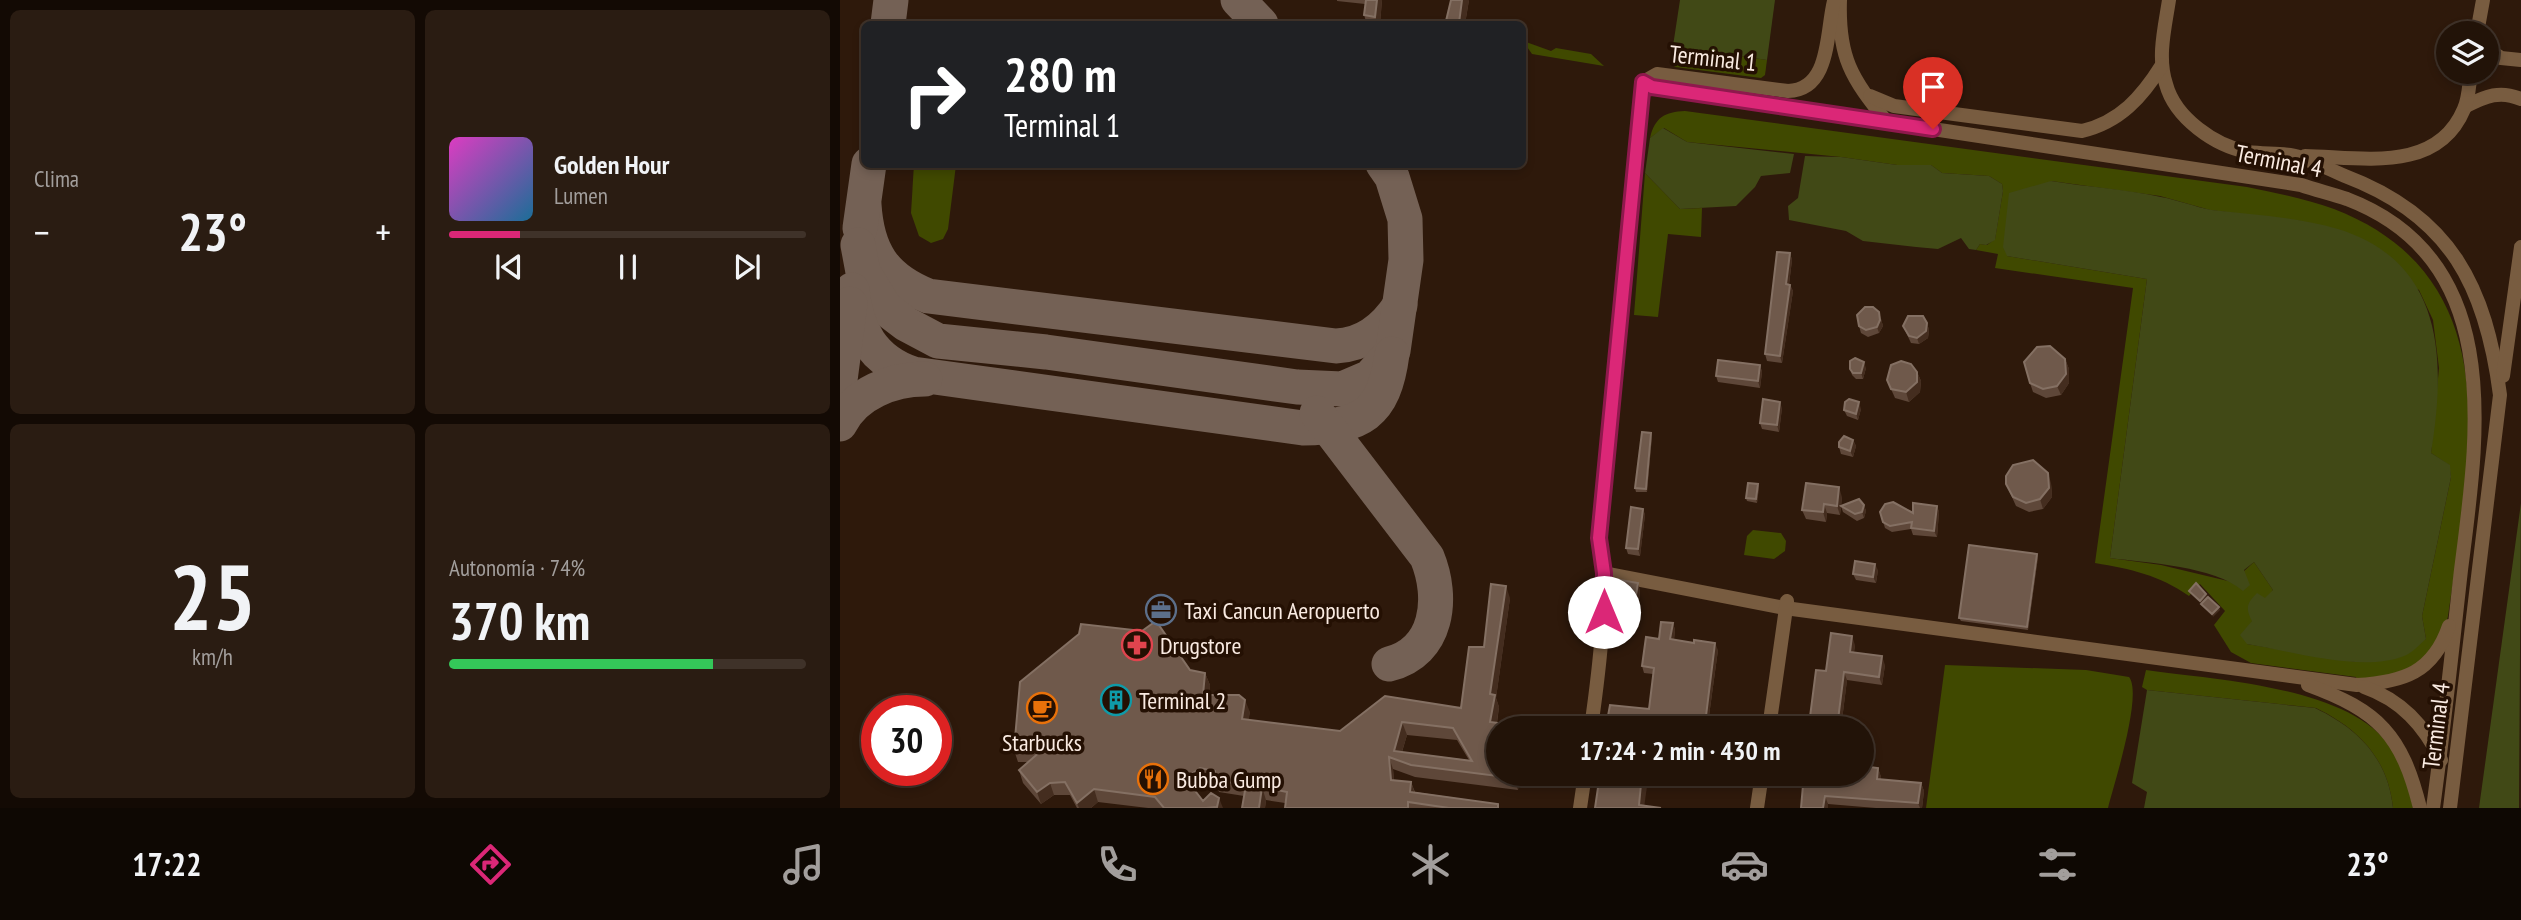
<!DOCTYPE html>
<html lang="es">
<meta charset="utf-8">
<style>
body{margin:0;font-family:"PT Sans Narrow",sans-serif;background:#2a1c12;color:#f1f3f6;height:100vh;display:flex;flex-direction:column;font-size:26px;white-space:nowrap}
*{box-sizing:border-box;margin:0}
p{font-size:23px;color:#a29e9c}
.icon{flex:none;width:38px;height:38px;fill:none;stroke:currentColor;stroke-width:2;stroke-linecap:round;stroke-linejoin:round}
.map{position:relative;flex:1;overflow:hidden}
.panel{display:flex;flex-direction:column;gap:10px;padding:10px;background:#130a04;width:840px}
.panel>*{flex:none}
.top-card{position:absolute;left:21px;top:21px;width:665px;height:147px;border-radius:10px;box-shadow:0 4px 10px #0003,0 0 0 2px #3f3229;background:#202124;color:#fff;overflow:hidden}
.controls{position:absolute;left:1596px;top:21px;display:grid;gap:14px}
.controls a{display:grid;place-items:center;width:63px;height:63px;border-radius:50%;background:#221308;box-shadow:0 4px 10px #0003,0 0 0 2px #3f3229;font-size:35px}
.speed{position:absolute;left:21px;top:695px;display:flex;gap:14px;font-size:35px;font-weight:700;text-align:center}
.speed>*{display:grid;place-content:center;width:91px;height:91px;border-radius:50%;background:#221308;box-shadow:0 4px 10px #0003,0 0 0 2px #3f3229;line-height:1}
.speed .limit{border:10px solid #d22;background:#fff;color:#111}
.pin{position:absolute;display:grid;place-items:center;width:60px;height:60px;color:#fff;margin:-72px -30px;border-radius:50% 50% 50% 0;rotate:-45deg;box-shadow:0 0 7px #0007}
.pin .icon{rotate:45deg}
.me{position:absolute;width:77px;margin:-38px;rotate:0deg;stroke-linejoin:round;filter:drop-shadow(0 0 5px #0008)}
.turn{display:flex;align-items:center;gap:24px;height:147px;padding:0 28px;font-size:32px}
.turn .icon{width:91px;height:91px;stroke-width:2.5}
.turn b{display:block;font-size:49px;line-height:60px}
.big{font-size:52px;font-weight:600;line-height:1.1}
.panel .widget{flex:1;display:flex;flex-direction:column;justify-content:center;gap:10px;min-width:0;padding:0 24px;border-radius:10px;background:#2a1c12}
.panel .dial{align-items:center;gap:0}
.dial b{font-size:91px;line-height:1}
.song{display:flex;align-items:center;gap:21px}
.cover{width:84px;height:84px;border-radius:10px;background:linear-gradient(135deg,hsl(310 70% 55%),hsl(200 70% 35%))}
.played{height:7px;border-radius:4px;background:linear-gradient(90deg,#db2777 20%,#3f3229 20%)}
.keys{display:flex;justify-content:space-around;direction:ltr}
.heat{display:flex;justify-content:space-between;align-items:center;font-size:38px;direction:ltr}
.charge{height:10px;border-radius:5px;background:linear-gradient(90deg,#34c759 74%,#3f3229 0)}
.panel .tiles{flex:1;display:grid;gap:10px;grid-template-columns:repeat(2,1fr)}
.trip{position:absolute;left:646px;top:716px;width:388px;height:70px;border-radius:35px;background:#221308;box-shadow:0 4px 10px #0003,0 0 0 2px #3f3229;font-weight:600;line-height:70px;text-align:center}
.tabs{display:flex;height:112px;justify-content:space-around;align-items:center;background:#0e0803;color:#a29e9c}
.tabs .icon{width:49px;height:49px}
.tabs .on{color:#db2777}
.tabs b{font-size:32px;color:#f1f3f6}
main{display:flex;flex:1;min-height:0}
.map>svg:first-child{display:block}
.green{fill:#404900;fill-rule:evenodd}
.forest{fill:#414916}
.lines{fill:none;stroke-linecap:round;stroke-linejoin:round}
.taxiway{stroke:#746155;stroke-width:35}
.minor{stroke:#785c40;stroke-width:14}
.wall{fill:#5e4739;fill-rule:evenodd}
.shaded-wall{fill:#442d1f}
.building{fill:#6f594b;stroke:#847063;stroke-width:2;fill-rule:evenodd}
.route-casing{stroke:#8e194d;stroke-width:18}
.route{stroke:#db2777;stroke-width:12}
.labels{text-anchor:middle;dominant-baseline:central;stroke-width:7;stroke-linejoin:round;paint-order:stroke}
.street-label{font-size:24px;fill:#faebe2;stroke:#241003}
.poi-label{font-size:24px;fill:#faebe2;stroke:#241003;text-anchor:start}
</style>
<main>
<section class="panel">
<div class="tiles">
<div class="widget"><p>Clima</p>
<div class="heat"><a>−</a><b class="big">23°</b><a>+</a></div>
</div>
<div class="widget">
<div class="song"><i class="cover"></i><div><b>Golden Hour</b><p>Lumen</p></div></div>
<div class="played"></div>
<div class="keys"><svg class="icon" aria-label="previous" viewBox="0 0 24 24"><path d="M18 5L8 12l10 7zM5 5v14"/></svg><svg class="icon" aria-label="pause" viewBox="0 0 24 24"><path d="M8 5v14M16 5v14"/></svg><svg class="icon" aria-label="next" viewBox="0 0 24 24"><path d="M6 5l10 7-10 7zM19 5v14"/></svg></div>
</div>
<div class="widget dial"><b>25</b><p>km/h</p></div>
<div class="widget"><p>Autonomía · 74%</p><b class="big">370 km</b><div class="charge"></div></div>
</div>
</section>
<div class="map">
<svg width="1681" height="808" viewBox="0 0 1681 808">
<rect width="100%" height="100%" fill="#2e190b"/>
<!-- green -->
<g class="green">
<polygon points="683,41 711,51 716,48 751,54 764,66 692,54"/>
<polygon points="833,46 927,60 925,75 921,78 835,67 830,62"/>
<path d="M845,111L1407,187C1436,193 1466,199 1494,209C1675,279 1629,466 1608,616C1597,666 1562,673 1518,684L1516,677L1411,663L1391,652L1374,625L1385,611L1360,584L1349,596C1319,575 1291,569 1255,563L1293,288L1155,268L1158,254L1136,250L1140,244L1147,245L1155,239L1163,191L1162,184L1149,176L1102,173L1091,165H1057L1001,157L847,142L824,128L810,138C815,117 825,112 845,111ZM1211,181L1320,196L1370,210L1461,221L1579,290L1593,320L1599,368L1591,453L1609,465L1611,477L1582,616L1586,639L1517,662L1407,644L1412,621L1433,590L1414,562L1392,582L1321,565L1270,558L1307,279L1167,256Z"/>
<polygon points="74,164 116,165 108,229 103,239 91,243 79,236 71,213"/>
<polygon points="805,173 840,209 862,208 861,237 828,234 818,317 794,315"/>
<polygon points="913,530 941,533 946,541 945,551 934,559 904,555 907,536"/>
<path d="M1105,665L1246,670L1289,677C1303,694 1274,784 1268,808H1086Z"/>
<path d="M1306,670C1375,680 1510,686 1551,748C1564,767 1568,786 1573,808H1553C1548,759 1519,729 1476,708L1307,690L1302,687Z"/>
</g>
<!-- forest -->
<g class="forest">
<polygon points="840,0 935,0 927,60 833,46"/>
<polygon points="823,128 847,142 954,154 950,173 921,176 915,187 896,206 840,209 805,173 810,138"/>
<polygon points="965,156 1001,157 1057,165 1091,165 1102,173 1149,176 1162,184 1163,191 1155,240 1146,245 1140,244 1136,250 1129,249 1121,238 1098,249 1076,247 1023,241 1006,231 949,220 948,206 958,198"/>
<path d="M1211,181C1247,187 1285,189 1321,197C1338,200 1355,207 1372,210C1414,215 1457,217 1498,229C1605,262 1606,361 1591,453L1610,465L1611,477L1582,616L1586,639C1579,645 1572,653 1564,656C1522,673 1451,651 1407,644L1400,635L1412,621C1405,608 1407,603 1417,593L1425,598L1433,590L1414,562L1404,570L1410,585L1403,591C1374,566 1308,563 1270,558L1307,279L1167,256L1163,247L1169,193Z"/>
<polygon points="1681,501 1679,808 1639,808 1681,503"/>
<path d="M1307,690L1475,708C1519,729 1548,759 1553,808H1304L1307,792L1292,783Z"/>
</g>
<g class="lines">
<!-- taxiway -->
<g class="taxiway">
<polyline points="398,0 421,24"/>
<polyline points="48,24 51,0"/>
<path d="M24,205C27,251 43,278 88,296L496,346C523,345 545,328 560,305"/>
<polyline points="20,228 29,164"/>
<polyline points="18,245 23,272 45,308 66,324 98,341 206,352 457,387 502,389 530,377 553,351 566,260 565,219 552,177 543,164"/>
<path d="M12,290C16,330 33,361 73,374L463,428C521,427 544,415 552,354"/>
<polyline points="0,380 10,304"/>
<path d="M477,413L587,557C604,598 598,652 549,664"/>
<path d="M0,424C15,393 53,379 85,379"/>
</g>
<!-- minor -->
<g class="minor">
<path d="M1000,0C998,57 1011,78 1047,122L1461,185C1476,190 1492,194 1507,199C1667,260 1638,436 1621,570C1612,650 1604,729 1593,808"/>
<path d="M1329,0C1325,27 1317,57 1326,84C1335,118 1375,146 1408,152C1422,154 1437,153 1450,155C1469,158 1488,169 1505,176C1611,216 1646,287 1660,395L1610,808"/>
<path d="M994,1C986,32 991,90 948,91L817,74L803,82L812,87L1047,122"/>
<polyline points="1637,33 1643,0"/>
<polyline points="1647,49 1661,58 1681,60"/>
<path d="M1030,96L1054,106L1242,131C1280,122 1302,97 1322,65"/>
<path d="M1626,106C1646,96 1660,90 1681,99"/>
<path d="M1465,156C1521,157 1597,174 1624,109C1629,98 1629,84 1631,72"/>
<polyline points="1663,376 1681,247"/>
<path d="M764,573L945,608L1517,685C1563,682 1593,673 1609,626"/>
<path d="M1468,685C1539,711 1562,735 1580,808"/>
<path d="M1524,687C1561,700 1584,725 1601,760"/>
<path d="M751,728C760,664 768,603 759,538L803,82"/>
<polyline points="929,728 947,601"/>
<polyline points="740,808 745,774"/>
<polyline points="917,808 922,774"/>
</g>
</g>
<!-- wall -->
<g class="wall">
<polygon points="497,0 542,0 540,24 527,24 524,15 525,4 497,1"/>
<polygon points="629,0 625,24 608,24 606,21"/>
<polygon points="950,253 952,260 949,285 950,285 953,291 942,363 927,361 925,354"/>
<polygon points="1041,319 1043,326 1039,333 1028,337 1021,333 1019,326"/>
<polygon points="1087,323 1089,330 1088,338 1079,344 1071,343 1063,326"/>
<polygon points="1225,359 1229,369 1229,383 1221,395 1206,398 1193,392 1190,383"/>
<polygon points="920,365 922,372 920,388 878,382 876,376"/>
<polygon points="1026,368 1023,379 1016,379 1012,375 1010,369"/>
<polygon points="1077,372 1081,381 1080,392 1069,402 1055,398 1047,380"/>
<polygon points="942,408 939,432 922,429 920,423"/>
<polygon points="1021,409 1018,420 1007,416 1004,410"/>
<polygon points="812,436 807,492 796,492 795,488"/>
<polygon points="1013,440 1016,446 1013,457 1001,454 999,447"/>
<polygon points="1211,483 1212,497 1203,509 1189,512 1176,506 1166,484"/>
<polygon points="918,484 919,487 917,503 907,501 906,498"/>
<polygon points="1002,497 1001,506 1024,505 1026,511 1024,518 1017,521 1003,512 1001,506 1000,515 987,513 986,522 966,519 962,510"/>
<polygon points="1097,506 1099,512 1097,537 1073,535 1071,529 1052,532 1045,528 1040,512 1073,513"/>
<polygon points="803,509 805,515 800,556 788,554 786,548"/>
<polygon points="1197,554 1198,557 1188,630 1121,621 1119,618"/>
<polygon points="1038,570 1036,583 1016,580 1013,574"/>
<polygon points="800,590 799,601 781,599 779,592"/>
<path d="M670,598L656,698L659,707L657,723L680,774L678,790L575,777L553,769L554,780L571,782L575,792L658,804L659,808H445V803L426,800L425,808H402L404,796L379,792L376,782L364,780L354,787H352L363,801L383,808H308L258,802L251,808H237L230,795H214L201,804L183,783L179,770L188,762H178L174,750L365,673L370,685L369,695L410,712L408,720L500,731L621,708L644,647ZM567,735L617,740L629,760L562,752Z"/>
<polygon points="833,623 835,630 834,640 878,650 869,716 883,724 883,728 812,728 771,723 768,716 809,709 813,674 804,673 802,666 819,639"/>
<polygon points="1015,645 1014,652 1045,665 1042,685 1007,680 1001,728 957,728 970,717 986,671"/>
<polygon points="1038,768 1041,777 1041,779 1081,783 1084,791 1082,808 1036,808 988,804 964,777 955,776 954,774 1022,774"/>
</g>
<!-- shaded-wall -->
<g class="shaded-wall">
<polygon points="537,0 542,0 540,24 538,24 535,17"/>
<polygon points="622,0 629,0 625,24 619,24 619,23"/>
<polygon points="950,253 952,260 948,291 946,284"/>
<polygon points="950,285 953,291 942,363 940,356"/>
<polygon points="1039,312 1043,326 1039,333 1037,327"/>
<polygon points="1087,323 1089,330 1088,338 1079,344 1077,338"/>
<polygon points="1225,359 1229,369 1229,383 1221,395 1217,386"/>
<polygon points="1024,362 1026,368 1023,379 1021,373"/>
<polygon points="920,365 922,372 920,388 918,381"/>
<polygon points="1077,372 1081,381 1080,392 1069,402 1066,392"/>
<polygon points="940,402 942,408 939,432 937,425"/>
<polygon points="1019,402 1021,409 1018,420 1016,414"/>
<polygon points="811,433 812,436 807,492 806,489"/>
<polygon points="1013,440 1016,446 1013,457 1010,451"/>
<polygon points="1208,473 1211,483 1212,497 1203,509 1200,499"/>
<polygon points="918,484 919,487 917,503 916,499"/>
<polygon points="999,487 1002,497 1000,515 997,506"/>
<polygon points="984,504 987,513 986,522 983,512"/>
<polygon points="1024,505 1026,511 1024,518 1022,512"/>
<polygon points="1097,506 1099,512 1097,537 1094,531"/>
<polygon points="803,509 805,515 800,556 798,549"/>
<polygon points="1197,554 1198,557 1188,630 1187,627"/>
<polygon points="1035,564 1038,570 1036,583 1033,577"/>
<polygon points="798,583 800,590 799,601 796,595"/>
<polygon points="666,586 670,598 656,698 659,707 655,734 650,722 650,694"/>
<polygon points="1366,594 1368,597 1361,604 1360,601"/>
<polygon points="1379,607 1380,610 1373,617 1372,614"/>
<polygon points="833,623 835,630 833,646 830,639"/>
<polygon points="1012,636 1015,645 1013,660 1010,652"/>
<polygon points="875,643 878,650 868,723 866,716"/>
<polygon points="1042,656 1045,665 1042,685 1039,677"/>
<polygon points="1004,672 1007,680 1001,728 998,720"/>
<polygon points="365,673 370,685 368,707 363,695"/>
<polygon points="405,700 410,712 407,732 402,719"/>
<polygon points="880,717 883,724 883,728 879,728"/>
<polygon points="562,722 567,735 559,761 554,751"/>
<polygon points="549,757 553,769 555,792 551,780"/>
<polygon points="360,768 364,780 354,787 350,775"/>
<polygon points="1038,768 1041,777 1040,788 1037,779"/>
<polygon points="674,774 680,774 678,790 673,778"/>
<polygon points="802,774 805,774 808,779 804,808 799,805"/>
<polygon points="571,782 575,794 574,804 570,792"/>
<polygon points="210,783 214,795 201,804 197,792"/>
<polygon points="1081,783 1084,791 1082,808 1080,808 1078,803"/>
<polygon points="422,787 426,800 425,808 419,808"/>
<polygon points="254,789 258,802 251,808 239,808 237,803"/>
<polygon points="985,796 988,804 988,808 983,808"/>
<polygon points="379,798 383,808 378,808 377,807"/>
</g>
<!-- building -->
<g class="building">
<polygon points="526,0 537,0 535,17 524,15"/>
<polygon points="611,0 622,0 619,23 606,21"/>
<polygon points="937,252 950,253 946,284 950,285 940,356 925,354"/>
<polygon points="1025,307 1033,307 1039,312 1040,320 1037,327 1026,330 1019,326 1017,315"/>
<polygon points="1068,316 1083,316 1087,323 1086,331 1077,338 1069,336 1063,326"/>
<polygon points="1210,346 1225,359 1226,374 1217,386 1203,389 1190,383 1184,362 1197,347"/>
<polygon points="1015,358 1024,362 1021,373 1013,373 1010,369 1010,361"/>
<polygon points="878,360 920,365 918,381 876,376"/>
<polygon points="1061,361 1071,364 1077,372 1077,382 1066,392 1051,389 1047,380 1051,365"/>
<polygon points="923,399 940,402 937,425 920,423"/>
<polygon points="1009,399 1019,402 1016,414 1004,410 1005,402"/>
<polygon points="802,432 811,433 806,489 795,488"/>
<polygon points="1004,436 1013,440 1010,451 999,447 999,442"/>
<polygon points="1193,460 1208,473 1209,488 1200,499 1186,503 1173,497 1166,484 1166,476 1173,465"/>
<polygon points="908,483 918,484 916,499 906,498"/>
<polygon points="966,483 999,487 997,506 984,504 983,512 962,510"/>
<polygon points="1019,499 1024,505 1022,512 1015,514 1001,506"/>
<polygon points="1053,502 1073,513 1073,503 1097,506 1094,531 1071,528 1072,522 1050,526 1043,522 1040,512 1045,504"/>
<polygon points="791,507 803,509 798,549 786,548"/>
<polygon points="1129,545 1197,554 1187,627 1119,618"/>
<polygon points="1015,561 1035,564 1033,577 1013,574"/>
<polygon points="780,580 798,583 796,595 779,592"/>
<polygon points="1356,583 1366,594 1360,601 1349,591"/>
<path d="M651,584L666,586L650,694L655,695L650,722L699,728H658V774H674L673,778L571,765L549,757L551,780L571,782L570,792L658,804V808H609L568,802V808H445L447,792L422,787L419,808H402L406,785L375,780V771L360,768L350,775L335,773L346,779L363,801L371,793L379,798L377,807L366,808H324L315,797L254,789L237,803L225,782L210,783L197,792L179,770L201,751L174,750L180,682L239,634L241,624L302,631L316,621L350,670L365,673L363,695H399L405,700L402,719L500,731L545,696L621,708L629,647H644ZM562,722L613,728L632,761L554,751Z"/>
<polygon points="1368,597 1379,607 1372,614 1361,604"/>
<polygon points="821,622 833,623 830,639 854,643 854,640 875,643 866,716 880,717 879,728 867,728 768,716 770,705 809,709 814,668 802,666 806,637 819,639"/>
<polygon points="991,633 1012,636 1010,652 1042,656 1039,677 1004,672 998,720 992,719 991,728 957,728 959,716 970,717 976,670 986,671"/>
<polygon points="1022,766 1038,768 1037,779 1081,783 1078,803 985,796 983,808 961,808 964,774 1022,774"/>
<polygon points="760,774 802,774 799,805 821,808 755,808"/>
</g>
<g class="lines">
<!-- route casing -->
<g class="route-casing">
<polyline id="route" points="764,612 764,573 759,538 803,82 812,87 1093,129"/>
</g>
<!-- route -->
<use href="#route" class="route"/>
</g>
<!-- icons -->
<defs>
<g id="office-ring" transform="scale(1.575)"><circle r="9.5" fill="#241003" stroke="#5c6f8a" stroke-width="1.5"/><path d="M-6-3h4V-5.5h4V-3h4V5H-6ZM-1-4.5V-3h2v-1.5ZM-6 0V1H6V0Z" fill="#5c6f8a"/></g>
<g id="pharmacy-ring" transform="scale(1.575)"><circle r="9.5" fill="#241003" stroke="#e0444e" stroke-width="1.5"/><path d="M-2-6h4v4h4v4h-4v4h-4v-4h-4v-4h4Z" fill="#e0444e"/></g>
<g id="building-ring" transform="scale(1.575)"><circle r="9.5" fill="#241003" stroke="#0f9aa8" stroke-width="1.5"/><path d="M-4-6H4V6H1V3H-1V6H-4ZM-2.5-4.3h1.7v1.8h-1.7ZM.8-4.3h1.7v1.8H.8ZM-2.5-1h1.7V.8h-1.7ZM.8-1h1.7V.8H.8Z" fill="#0f9aa8"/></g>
<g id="cafe-ring" transform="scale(1.575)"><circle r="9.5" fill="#241003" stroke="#e8710a" stroke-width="1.5"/><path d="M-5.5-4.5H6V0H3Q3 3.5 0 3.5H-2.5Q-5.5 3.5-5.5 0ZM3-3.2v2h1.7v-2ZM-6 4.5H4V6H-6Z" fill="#e8710a"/></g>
<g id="restaurant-ring" transform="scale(1.575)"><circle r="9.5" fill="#241003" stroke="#e8710a" stroke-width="1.5"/><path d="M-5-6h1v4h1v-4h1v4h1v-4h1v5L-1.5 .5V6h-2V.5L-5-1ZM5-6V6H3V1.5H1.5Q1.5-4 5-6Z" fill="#e8710a"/></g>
</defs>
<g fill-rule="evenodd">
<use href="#office-ring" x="321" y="610"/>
<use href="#pharmacy-ring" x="297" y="645"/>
<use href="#building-ring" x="276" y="700"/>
<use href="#cafe-ring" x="202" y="708"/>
<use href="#restaurant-ring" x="313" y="779"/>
</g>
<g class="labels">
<!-- street labels -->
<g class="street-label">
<text transform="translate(873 58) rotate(6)">Terminal 1</text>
<text transform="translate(1439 161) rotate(11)">Terminal 4</text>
<text transform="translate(1596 726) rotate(-83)">Terminal 4</text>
</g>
<!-- poi labels -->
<g class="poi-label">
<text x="344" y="610">Taxi Cancun Aeropuerto</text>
<text x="320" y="645">Drugstore</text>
<text x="299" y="700">Terminal 2</text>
<text x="202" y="742" text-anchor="middle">Starbucks</text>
<text x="336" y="779">Bubba Gump</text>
</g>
</g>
</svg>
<div class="controls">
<a><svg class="icon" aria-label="layers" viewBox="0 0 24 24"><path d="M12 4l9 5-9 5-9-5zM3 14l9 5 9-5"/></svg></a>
</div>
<div class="speed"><div class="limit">30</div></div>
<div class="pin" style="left:1093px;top:129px;background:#d93025"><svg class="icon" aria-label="arrive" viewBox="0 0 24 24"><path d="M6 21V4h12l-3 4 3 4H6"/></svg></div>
<svg class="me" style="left:764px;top:612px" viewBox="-20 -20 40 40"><circle r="19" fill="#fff"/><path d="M0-13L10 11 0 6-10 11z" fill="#db2777"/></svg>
<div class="trip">17:24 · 2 min · 430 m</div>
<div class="top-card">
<div class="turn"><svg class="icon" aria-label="right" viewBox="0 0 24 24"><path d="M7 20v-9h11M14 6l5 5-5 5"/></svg><div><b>280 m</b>Terminal 1</div></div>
</div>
</div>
</main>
<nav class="tabs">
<b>17:22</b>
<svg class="icon on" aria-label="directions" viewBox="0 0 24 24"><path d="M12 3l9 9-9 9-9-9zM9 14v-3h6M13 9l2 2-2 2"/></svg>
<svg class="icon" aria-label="music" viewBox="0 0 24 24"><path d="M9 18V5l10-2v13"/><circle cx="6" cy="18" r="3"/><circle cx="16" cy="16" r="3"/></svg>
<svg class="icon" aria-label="phone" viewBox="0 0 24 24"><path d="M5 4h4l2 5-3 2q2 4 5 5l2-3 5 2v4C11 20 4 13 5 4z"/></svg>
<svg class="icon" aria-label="climate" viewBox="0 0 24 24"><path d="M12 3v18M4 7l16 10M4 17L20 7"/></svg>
<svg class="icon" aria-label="car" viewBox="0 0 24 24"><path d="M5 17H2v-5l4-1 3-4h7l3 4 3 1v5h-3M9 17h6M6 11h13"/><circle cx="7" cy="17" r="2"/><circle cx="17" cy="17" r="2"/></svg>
<svg class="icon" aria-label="filters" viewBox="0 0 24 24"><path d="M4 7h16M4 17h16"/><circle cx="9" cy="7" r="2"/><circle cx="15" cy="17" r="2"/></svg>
<b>23°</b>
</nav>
